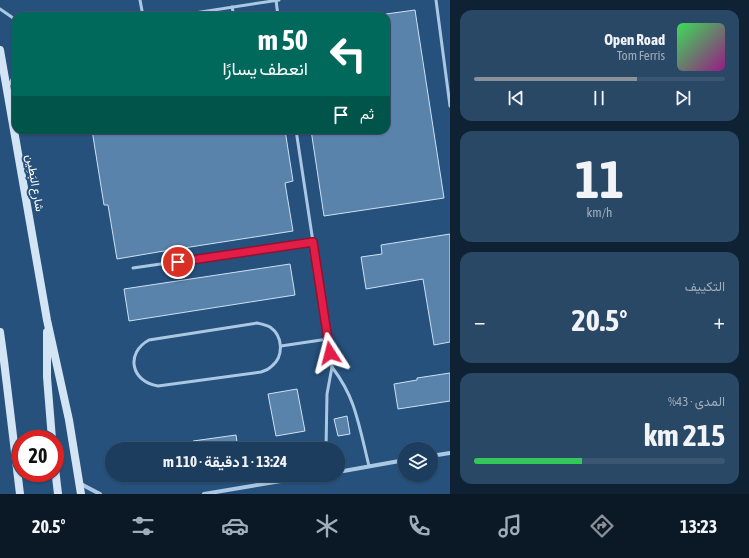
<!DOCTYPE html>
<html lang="ar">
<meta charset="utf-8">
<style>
body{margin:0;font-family:"Asap Condensed",Vazirmatn,sans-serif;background:#294866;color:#f1f3f6;direction:rtl;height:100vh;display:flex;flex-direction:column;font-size:15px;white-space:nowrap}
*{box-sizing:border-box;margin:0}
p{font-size:13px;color:#a0aebc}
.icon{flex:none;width:22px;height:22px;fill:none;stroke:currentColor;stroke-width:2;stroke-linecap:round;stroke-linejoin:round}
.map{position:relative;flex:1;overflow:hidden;direction:ltr}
.drawer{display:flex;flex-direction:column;gap:10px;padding:10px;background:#0f2233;width:299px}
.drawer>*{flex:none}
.banner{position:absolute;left:12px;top:12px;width:378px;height:122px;border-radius:12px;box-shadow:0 1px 3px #0004,0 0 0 1px #3a5672;direction:rtl;background:#00695c;color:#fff;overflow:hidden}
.buttons{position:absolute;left:398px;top:442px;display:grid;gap:8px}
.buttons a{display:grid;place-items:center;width:40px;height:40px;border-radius:50%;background:#1c3d5d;box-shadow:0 1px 3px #0004,0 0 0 1px #3a5672;font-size:20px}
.speed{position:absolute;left:12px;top:430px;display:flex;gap:8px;font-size:20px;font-weight:700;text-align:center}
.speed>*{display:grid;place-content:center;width:52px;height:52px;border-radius:50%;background:#1c3d5d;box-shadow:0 1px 3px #0004,0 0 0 1px #3a5672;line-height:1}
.speed .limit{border:6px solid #d22;background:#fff;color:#111}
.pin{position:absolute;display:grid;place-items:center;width:34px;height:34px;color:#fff;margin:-17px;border:2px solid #fff;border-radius:50%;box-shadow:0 1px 4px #0007}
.me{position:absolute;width:44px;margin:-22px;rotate:351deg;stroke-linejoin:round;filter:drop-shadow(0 0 3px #0008)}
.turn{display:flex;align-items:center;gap:14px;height:84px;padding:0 16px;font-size:18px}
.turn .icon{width:52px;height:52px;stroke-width:2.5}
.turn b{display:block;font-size:28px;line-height:34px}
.then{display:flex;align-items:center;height:38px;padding:0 16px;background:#0003;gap:8px;font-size:15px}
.big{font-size:30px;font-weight:700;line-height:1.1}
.drawer .card{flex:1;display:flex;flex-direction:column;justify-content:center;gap:6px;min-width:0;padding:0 14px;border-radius:12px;background:#294866}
.drawer .dial{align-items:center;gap:0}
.dial b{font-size:52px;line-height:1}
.song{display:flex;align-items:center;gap:12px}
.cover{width:48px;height:48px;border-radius:6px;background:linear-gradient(135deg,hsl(130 70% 55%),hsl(310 70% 35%))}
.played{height:4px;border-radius:2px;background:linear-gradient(90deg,#8c9099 65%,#3a5672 65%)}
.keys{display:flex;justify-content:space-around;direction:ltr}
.heat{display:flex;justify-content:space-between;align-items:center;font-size:22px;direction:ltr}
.charge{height:6px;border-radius:3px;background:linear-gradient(90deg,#34c759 43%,#3a5672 0)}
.trip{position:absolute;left:105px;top:442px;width:240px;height:40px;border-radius:20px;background:#1c3d5d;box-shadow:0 1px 3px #0004,0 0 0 1px #3a5672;font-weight:700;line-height:40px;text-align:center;direction:rtl}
.menu{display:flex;height:64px;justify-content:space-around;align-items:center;background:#0b1825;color:#a0aebc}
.menu .icon{width:28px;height:28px}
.menu .active{color:#8c9099}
.menu b{font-size:18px;color:#f1f3f6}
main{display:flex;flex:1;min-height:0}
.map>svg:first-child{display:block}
.building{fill:#5a83ab;stroke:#cde1f4}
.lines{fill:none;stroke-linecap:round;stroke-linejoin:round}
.service{stroke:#aac8e4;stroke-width:3}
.minor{stroke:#aac8e4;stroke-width:4}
.secondary{stroke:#d3e4f4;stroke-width:8}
.route-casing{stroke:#92132f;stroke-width:10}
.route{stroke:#e11d48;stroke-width:7}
.labels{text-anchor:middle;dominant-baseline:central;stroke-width:4;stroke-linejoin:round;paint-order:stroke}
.street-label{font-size:12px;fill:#fff;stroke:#26517c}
</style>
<main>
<section class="drawer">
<div class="card">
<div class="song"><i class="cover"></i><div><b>Open Road</b><p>Tom Ferris</p></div></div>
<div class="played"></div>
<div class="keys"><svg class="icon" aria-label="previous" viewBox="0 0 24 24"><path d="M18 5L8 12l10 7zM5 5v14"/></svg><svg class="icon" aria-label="pause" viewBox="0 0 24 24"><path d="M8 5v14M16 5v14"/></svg><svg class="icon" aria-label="next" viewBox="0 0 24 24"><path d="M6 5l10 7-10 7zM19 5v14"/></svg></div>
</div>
<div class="card dial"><b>11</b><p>km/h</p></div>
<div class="card"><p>التكييف</p>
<div class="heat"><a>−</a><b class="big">20.5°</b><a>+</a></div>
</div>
<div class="card"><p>المدى · 43%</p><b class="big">215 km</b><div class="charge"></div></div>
</section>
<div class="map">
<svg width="450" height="494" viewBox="0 0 450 494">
<rect width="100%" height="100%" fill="#26517c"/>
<!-- building -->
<g class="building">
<polygon points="415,10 444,198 324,216 311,130 386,130 386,14"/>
<polygon points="92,130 285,130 293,181 285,183 293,231 158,252 117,259 108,205 104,205"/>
<polygon points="450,234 450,342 434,345 423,279 366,289 361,257 382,254 381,245"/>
<polygon points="290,264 295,295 129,321 124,289"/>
<polygon points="450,373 450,401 398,409 394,384 417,380 417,378"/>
<polygon points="297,389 305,431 276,436 268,394"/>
<polygon points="347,416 350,434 338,436 334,419"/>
<polygon points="236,435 238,449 193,449 193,441"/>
</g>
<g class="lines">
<!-- service -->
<g class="service">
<polyline points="140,0 143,16"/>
<polyline points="276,0 278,16"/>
<polyline points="436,0 450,106"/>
<polyline points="232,7 234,16"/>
<polyline points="0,9 16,20"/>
<polyline points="175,16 279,0"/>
<polyline points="9,85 16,72"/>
<polyline points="296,130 332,367 327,394 326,449"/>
<polyline points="133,268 313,242"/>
<path d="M257,323C262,324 266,325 270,327C283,336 284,356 272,366C269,369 265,371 261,372L158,386C131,382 125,353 149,340Z"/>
<polyline points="281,346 328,339"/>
<path d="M332,367C341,379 348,391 353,405C360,425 364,446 369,466"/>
</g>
<!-- minor -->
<g class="minor">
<polyline points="431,456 450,453"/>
<polyline points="338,472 405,460"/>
<polyline points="79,483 100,494"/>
<polyline points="204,494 317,475"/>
</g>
<!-- secondary -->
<g class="secondary">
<polyline points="0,50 47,320 69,420 81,494"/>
<polyline points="0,332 4,361 20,494"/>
<polyline points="47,332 47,377 52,439"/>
<polyline points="55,468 58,494"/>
</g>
</g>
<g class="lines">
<!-- route casing -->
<g class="route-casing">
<polyline id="route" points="178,262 313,242 330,353"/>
</g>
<!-- route -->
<use href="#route" class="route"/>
</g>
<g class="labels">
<!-- street labels -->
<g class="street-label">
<text transform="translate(35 183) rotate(80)">شارع البَطِين</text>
</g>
</g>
</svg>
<div class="buttons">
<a><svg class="icon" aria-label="layers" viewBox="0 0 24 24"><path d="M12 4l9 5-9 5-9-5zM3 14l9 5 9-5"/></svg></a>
</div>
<div class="speed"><div class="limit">20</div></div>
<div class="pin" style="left:178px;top:262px;background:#d93025"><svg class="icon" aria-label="arrive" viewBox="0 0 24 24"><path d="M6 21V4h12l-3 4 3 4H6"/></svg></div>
<svg class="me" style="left:330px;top:353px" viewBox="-20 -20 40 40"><path d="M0-17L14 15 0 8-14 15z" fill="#e11d48" stroke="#fff" stroke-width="4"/></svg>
<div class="trip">13:24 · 1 دقيقة · 110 m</div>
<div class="banner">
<div class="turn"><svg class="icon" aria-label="left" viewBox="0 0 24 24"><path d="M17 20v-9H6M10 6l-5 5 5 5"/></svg><div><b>50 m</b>انعطف يسارًا</div></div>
<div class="then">ثم<svg class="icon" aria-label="arrive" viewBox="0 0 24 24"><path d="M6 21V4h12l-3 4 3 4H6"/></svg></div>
</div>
</div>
</main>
<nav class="menu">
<b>13:23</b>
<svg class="icon active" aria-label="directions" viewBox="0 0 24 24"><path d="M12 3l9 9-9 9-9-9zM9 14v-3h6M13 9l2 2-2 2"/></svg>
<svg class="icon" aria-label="music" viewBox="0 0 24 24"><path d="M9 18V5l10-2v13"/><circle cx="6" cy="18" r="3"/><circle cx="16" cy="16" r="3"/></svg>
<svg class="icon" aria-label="phone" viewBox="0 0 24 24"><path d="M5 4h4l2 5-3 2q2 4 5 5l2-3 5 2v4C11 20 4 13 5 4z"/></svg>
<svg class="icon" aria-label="climate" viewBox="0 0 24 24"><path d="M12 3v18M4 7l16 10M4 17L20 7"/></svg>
<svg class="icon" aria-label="car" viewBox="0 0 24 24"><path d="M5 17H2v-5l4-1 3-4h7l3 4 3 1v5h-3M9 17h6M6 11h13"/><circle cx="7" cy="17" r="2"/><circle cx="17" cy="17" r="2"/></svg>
<svg class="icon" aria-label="filters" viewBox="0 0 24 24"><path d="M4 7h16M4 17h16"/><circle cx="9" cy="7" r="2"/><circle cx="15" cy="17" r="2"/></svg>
<b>20.5°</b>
</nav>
